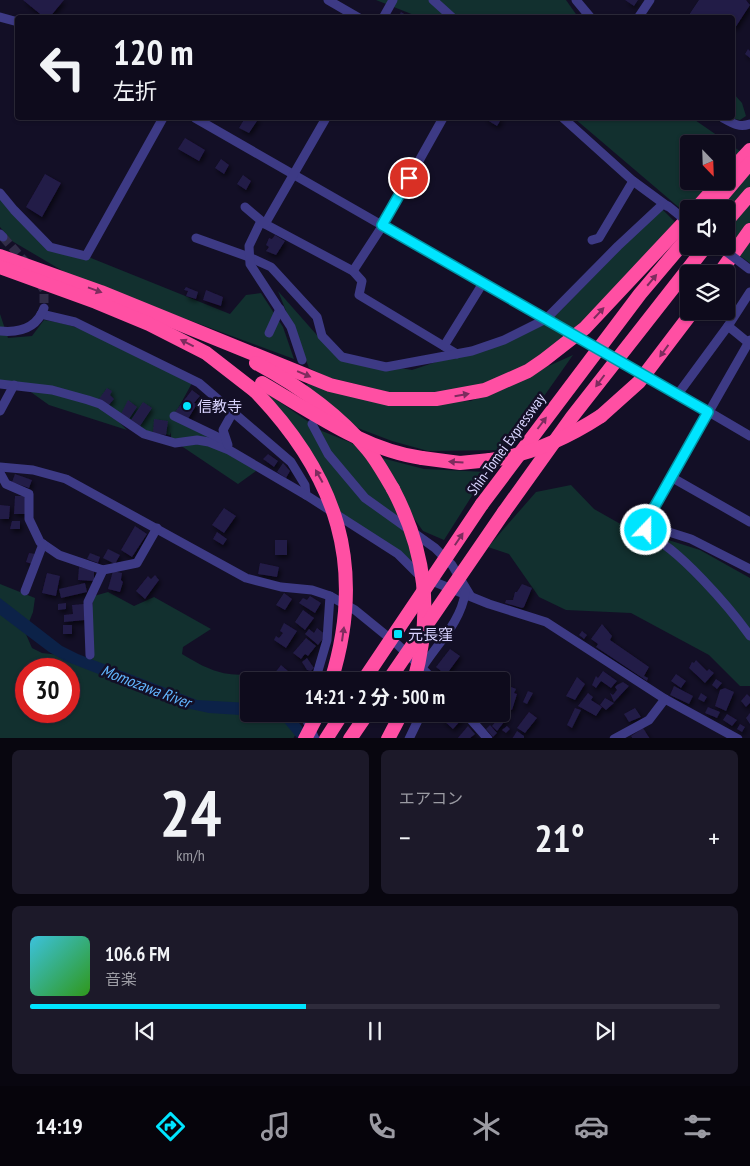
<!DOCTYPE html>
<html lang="ja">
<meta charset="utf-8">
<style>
body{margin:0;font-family:"PT Sans Narrow","Noto Sans JP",sans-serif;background:#1c1929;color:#f1f3f6;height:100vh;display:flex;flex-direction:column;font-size:19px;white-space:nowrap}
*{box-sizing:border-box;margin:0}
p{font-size:16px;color:#9b9ba3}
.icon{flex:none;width:28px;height:28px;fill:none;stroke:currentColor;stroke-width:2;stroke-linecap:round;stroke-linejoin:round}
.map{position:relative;height:738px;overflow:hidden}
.sheet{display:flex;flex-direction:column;gap:12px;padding:12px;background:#08060f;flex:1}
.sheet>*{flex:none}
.guide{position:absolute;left:15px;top:15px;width:720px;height:105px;border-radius:5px;box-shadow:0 1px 4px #0004,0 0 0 1px #2e2b3b;background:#0e0b1c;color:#f1f3f6;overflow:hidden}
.needle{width:32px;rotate:157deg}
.buttons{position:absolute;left:680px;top:135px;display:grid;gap:10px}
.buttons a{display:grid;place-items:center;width:55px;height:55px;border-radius:5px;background:#0e0b1c;box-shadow:0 1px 4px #0004,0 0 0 1px #2e2b3b;font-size:25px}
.speed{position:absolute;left:15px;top:658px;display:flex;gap:10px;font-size:25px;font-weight:700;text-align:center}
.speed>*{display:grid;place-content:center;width:65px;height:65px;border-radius:50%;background:#0e0b1c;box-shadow:0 1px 4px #0004,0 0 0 1px #2e2b3b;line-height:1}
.speed .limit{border:8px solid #d22;background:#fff;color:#111}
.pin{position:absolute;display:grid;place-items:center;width:42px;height:42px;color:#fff;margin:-21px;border:2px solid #fff;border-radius:50%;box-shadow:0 1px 5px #0007}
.me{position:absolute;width:55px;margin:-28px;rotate:22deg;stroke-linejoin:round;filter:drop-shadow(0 0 4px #0008)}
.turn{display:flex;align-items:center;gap:18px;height:105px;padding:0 15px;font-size:22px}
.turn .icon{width:65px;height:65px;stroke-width:2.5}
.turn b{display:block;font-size:35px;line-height:42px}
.big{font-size:38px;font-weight:700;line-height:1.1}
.sheet .card{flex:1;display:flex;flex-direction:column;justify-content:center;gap:8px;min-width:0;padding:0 18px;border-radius:8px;background:#1c1929}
.sheet .dial{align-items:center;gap:0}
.dial b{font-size:65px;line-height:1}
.song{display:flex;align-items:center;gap:15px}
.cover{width:60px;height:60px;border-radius:8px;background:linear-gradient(135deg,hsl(190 70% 55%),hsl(110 70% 35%))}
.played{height:5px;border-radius:2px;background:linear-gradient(90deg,#00e5ff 40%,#2e2b3b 40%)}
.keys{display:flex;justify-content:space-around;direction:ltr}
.heat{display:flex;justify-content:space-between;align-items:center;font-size:28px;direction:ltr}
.sheet .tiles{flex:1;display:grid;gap:12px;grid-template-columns:1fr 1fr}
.card:last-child{grid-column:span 2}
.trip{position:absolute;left:240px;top:672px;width:270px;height:50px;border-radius:5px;background:#0e0b1c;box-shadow:0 1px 4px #0004,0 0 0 1px #2e2b3b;font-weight:700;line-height:50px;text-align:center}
.tabs{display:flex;height:80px;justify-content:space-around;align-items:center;background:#06040b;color:#9b9ba3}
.tabs .icon{width:35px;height:35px}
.tabs .current{color:#00e5ff}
.tabs b{font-size:22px;color:#f1f3f6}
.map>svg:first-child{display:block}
.green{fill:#12302f;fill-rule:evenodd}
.water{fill:#0c2248}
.building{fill:#241b47;filter:url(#shadow)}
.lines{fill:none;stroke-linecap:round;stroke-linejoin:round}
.minor-tunnel{stroke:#312d47;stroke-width:9;stroke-dasharray:9 4.5;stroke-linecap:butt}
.minor{stroke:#3d3a85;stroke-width:9}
.highway{stroke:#ff4fa3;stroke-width:14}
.minor-bridge{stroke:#3d3a85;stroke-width:9}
.highway-bridge{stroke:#ff4fa3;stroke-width:14}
.oneway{fill:#7d2c5e}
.route-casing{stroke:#0095a6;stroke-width:12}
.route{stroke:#00e5ff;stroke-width:9}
.poi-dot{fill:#00e5ff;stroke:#130f26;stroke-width:2}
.labels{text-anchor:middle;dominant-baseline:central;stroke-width:5;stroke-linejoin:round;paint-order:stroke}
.poi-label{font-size:15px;fill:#d9d4ff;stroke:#130f26;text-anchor:start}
.street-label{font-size:15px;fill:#d9d4ff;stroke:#130f26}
.water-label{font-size:16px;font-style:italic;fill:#62b6ff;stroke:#130f26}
</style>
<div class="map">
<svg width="750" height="739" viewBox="0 0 750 739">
<defs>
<filter id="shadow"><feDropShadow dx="2" dy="3" stdDeviation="2.5" flood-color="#0009"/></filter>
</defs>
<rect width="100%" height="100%" fill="#130f26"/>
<!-- green -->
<g class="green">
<polygon points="376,0 566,0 578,17 419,17"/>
<polygon points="733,93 742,103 746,116 740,120 730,118 732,118"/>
<path d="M574,118H692L750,158V263L726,246V209H689V216ZM689,144H726V181H689Z"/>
<polygon points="0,194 58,250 86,256 230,314 246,295 261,293 283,327 294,359 73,277 12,241 0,227"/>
<polygon points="661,208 675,222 581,330 534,363 470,394 405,396 327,377 309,368 278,291 323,342 360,361 412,370 496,342 556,315"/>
<path d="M0,314L8,338L32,336L44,320C92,326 148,360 192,383L174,416L223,440L256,471L238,484L171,439V432L170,435L137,431L100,403L127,430L49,405L28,390L0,384Z"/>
<polygon points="573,355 506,450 428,451 392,441 355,427 306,386 309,381 429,402 471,401"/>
<polygon points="265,392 322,431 359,446 396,501 418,570 341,515 325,475"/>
<polygon points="378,457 424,469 487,472 444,540 423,531 403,503"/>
<polygon points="571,485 594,509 624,526 700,550 750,578 750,686 740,686 709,655 631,613 566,610 539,597 509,554 488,547 536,492"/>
<path d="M0,584L35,598L33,612L25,632L32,648L42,653L93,659L90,620L94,596L108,592L134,606L154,597L211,629L183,647L182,654C213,673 226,677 262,674L271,681H249V714H287L298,730L293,739L0,738ZM26,669H69V711H26Z"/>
</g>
<!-- water -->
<path class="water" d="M0,598L62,646L78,654L197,700L249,703V714C282,714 292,706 309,738H297L284,722L274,717L209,713L186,708L65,661L49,652L0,615Z"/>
<!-- building -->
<g class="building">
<polygon points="23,0 64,0 49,18 45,18"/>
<polygon points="625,0 638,0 634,6"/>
<polygon points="699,0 746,0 750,5 735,28 732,26 732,18 687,18"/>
<polygon points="401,12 411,18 398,18"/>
<polygon points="748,49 750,51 750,58 745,54"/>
<polygon points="245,118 259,118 249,133 239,128"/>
<polygon points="484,118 502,118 497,126"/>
<polygon points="185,138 205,150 199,161 178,149"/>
<polygon points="221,159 229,165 224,174 215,168"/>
<polygon points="45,174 61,183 42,217 26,207"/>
<polygon points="243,175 251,181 246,190 237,184"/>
<polygon points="275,235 285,241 276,255 266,251 269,247 266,245 269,238 272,239"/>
<polygon points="186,287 198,292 196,299 186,296 188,291 184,290"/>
<polygon points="206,290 223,297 221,306 203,300"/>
<polygon points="107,388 112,391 110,395 114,399 108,406 99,399"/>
<polygon points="192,390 200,396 194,403 197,404 188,419 175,412"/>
<polygon points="128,400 137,407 129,419 121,414"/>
<polygon points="143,402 152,408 140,426 131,420"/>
<polygon points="154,419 168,421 166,435 153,433"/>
<polygon points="268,454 278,461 274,467 263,459"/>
<polygon points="283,463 290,471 286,478 277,472"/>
<polygon points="15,474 32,480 29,488 12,482"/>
<polygon points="15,496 25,496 25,514 14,514"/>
<polygon points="0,505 10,506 9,519 0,519"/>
<polygon points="224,508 236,516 224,533 212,525"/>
<polygon points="12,521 20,521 20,529 10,529"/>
<polygon points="135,526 147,534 132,557 121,550"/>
<polygon points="217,532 227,539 223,545 213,539"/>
<rect x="275" y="540" width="12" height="15"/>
<polygon points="108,549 120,555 115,564 103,558"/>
<polygon points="29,553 35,554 32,564 26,562"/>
<polygon points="90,553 100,557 98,563 87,559"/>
<polygon points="260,563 279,567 277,577 258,574"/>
<polygon points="79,567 94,570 94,581 78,580"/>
<polygon points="113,571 122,573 121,580 123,582 120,592 108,589"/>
<polygon points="47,573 60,576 56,596 42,593"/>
<polygon points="155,575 159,580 145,599 136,591 148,576 151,579"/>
<polygon points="85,583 87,592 61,598 59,589"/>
<polygon points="522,584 532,588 524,607 522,608 505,603 506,600 513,600 515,592 517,592"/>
<polygon points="284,593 292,599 285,610 276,605"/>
<polygon points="310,596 321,603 315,613 299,603 303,598 307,600"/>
<polygon points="66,603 66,609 58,610 58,604"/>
<polygon points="84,604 85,620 64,622 64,615 73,614 72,605"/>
<polygon points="303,610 314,618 305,630 295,622"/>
<polygon points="284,623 297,631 286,648 274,640 276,636 279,638 283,633 280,631"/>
<polygon points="602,624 612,636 610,640 649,667 644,676 648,678 647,681 596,647 598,644 591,639"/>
<rect x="63" y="625" width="9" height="9"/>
<polygon points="317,628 326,635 318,645 305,634 309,629 314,633"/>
<polygon points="582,631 587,635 584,639 579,635"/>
<polygon points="306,638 316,646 308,656 305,654 301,659 293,653"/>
<polygon points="450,649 460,656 446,675 436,667"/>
<polygon points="307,658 314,668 311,671 307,670 302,662"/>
<polygon points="696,660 707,671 709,669 714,673 705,683 689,668 692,662 694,663"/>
<polygon points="281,665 295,677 291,681 275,680 278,677 274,674"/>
<polygon points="603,671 617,681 611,688 601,681 596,688 592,685 596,676 598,678"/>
<polygon points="676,674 686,681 681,688 671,681"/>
<polygon points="577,677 585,684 575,700 566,696"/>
<polygon points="716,679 722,683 717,689 712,685"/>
<polygon points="623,682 629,686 614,702 610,693 613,695 617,690 615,687 617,685"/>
<polygon points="509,686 516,689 514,693 517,694 512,710 502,706 505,700 502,699"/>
<polygon points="674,686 693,696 689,704 670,695"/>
<polygon points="725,688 734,692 726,711 715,706 720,690"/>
<polygon points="528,691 533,693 527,704 523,702"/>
<polygon points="588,693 593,697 591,700 602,707 596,716 578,706"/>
<polygon points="701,693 707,697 704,702 698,699"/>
<polygon points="747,694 750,697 750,703 746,707 741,701"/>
<polygon points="605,698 614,703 606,710 600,705"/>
<polygon points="708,707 720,712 717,718 705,713"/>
<polygon points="575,708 581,710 572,728 567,725"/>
<polygon points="635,708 641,717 629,722 624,714"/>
<polygon points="529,712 537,718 525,733 517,728"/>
<polygon points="503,713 508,717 497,731 492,726"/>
<polygon points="750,713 750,724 746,718"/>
<polygon points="448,714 450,716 458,714 463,718 453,729 443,720"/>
<polygon points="475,714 485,714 480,719"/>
<polygon points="727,714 737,720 732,726 723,720"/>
<polygon points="740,724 745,727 742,732 737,729"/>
<polygon points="490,725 497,733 493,737 486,729"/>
<polygon points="468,726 475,734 469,739 457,739"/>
<polygon points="507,726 510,729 506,733 502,730"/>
<polygon points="643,728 650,739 633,739 631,736"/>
<polygon points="517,731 524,736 524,739 512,739"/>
</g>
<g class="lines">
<!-- minor-tunnel -->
<g class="minor-tunnel">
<polyline points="3,237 28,265"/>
<polyline points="39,282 44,290 44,308"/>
</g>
<!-- minor -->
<g class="minor">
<polyline points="328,0 359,18"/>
<polyline points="433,0 453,18"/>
<polyline points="576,0 591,18"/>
<polyline points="0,17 18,22"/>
<polyline points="383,18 393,0"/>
<polyline points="638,18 650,0"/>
<polyline points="195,118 549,321"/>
<polyline points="563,118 633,181 667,206"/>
<path d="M723,118C732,123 739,128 750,124"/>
<polyline points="0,193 14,210 50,247 86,256 163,118"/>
<polyline points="245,207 265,224 353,271 362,281 359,295 457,354"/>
<polyline points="0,234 3,237"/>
<polyline points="196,238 249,257 271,267 317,317 322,336 342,357 386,367 472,351 504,340 546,319 618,246 663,204"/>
<polyline points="592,240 599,238 633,181"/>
<polyline points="353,271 383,225 443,118"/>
<polyline points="41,314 75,322 199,383 291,462 305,485 306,495 398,554 417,573 437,583 489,604 546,622 665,699 738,739"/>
<polyline points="728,326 750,344"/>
<path d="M0,331C20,333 37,328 44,308"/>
<polyline points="269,333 280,309"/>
<path d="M750,340L646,522V534C677,546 731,609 750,636"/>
<polyline points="444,346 483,283"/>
<polyline points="302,360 291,327 250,264 249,246 261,221 265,224 326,118"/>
<polyline points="0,384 52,390 88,400 100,404 144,434 175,443 197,440 209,442 229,450 306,495"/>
<polyline points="675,392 750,436"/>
<polyline points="678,394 728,326 750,292"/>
<polyline points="0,411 14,385"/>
<polyline points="174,416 226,441"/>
<polyline points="312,424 328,454 365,498 435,548 452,565 470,595"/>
<polyline points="228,445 223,430 233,412"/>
<polyline points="0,467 33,470 66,479 246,578 281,587 312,590 330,596 355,610 398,645 435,681"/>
<polyline points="0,473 6,484 29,494 29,519 40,542 59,555 103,570 137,563 157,528"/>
<polyline points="671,477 750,522"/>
<polyline points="646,530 653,527 691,539 750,569"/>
<polyline points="25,591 43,544"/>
<polyline points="90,655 88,602 103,570"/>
<path d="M422,668C437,644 461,622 465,593"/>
<polyline points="315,681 327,640 330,596"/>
<polyline points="304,714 315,739"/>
<polyline points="466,714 488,739"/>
<polyline points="409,739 421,714"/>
<polyline points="614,739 649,720 665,699"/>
</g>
<!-- highway -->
<g class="highway">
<polyline points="726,176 750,150"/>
<polyline points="696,209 721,181"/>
<polyline points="711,209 750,163"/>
<polyline points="726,222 750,194"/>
<polyline points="0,256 101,292 330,385 389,399 436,399 485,390 528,371 544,360 585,328 689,217"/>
<polyline points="0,267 96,302 149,324 206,353 255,391"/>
<polyline points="719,274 750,230"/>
<path d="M256,363C297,385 339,415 368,450C378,462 385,476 393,489"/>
<polyline points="601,416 639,382 693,311"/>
<polyline points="422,458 460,463 490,460"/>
<polyline points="482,504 640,294 689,236"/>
<polyline points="504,512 572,417 706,246"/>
<polyline points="326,739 342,714"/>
<polyline points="350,739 367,714"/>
<polyline points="388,739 401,714"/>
</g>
<!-- minor-bridge -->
<g class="minor-bridge">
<polyline points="668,206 689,223"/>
<polyline points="719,246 749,269"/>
<polyline points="551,322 672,391"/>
</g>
<!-- highway-bridge -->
<g class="highway-bridge">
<path d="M262,383C312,412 364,450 422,458"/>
<path d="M255,391C337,476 367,566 331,681"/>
<path d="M490,460C531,455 567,438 601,416"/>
<path d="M393,489C426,552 433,613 414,681"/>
<polyline points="363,681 482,504"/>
<polyline points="388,681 504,512"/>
<polyline points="305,739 318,714"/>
</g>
</g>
<!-- one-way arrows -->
<defs><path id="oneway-solid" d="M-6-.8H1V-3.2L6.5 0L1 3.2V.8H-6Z" transform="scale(1.25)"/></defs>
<g class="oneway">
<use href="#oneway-solid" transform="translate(652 280) rotate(-50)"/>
<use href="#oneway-solid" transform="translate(95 290) rotate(20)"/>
<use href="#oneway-solid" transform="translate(599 313) rotate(-47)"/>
<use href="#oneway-solid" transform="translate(187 343) rotate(-153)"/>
<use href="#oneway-solid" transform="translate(664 351) rotate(126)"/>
<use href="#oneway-solid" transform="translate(304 374) rotate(23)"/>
<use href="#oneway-solid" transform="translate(600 381) rotate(127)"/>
<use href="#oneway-solid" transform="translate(462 395) rotate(-10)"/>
<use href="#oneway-solid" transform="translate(542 423) rotate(-53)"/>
<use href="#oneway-solid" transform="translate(456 462) rotate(-176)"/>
<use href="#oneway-solid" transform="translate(319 476) rotate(-119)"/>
<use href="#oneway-solid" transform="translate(459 539) rotate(-56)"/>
<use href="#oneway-solid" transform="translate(343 634) rotate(-82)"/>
</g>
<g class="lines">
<!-- route casing -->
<g class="route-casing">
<polyline id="route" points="409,178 382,225 708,412 646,522 646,530"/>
</g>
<!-- route -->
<use href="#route" class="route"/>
</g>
<!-- markers -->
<g class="poi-dot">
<circle cx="187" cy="406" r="5"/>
<rect x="393" y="629" width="10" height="10" rx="2.5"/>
</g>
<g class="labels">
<!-- poi labels -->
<g class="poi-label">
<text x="197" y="406">信教寺</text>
<text x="408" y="634">元長窪</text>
</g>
<!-- street labels -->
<g class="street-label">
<text transform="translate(506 444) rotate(-54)">Shin-Tomei Expressway</text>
</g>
<!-- water labels -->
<g class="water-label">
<text transform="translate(146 686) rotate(21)">Momozawa River</text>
</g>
</g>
</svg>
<div class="buttons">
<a><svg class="needle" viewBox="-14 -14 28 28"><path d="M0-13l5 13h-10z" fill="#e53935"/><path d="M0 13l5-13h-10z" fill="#9b9ba3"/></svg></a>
<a><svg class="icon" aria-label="sound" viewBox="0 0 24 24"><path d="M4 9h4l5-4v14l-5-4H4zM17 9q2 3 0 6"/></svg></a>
<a><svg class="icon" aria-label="layers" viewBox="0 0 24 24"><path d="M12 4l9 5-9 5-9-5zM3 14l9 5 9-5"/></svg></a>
</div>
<div class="speed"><div class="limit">30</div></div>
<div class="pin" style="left:409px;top:178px;background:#d93025"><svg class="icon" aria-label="arrive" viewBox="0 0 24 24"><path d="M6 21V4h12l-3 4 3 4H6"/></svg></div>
<svg class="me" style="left:646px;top:530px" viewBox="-20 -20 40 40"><circle r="17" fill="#00e5ff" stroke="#fff" stroke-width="3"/><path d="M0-11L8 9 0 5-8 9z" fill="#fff"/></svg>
<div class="trip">14:21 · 2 分 · 500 m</div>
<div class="guide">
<div class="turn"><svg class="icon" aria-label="left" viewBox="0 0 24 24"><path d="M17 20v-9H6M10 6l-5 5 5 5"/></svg><div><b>120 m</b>左折</div></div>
</div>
</div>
<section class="sheet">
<div class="tiles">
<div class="card dial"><b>24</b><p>km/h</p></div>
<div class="card"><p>エアコン</p>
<div class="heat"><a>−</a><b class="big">21°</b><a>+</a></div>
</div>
<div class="card">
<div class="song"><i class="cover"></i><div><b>106.6 FM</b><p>音楽</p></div></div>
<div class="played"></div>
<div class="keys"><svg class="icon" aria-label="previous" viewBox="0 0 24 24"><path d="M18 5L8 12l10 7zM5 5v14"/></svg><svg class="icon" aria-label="pause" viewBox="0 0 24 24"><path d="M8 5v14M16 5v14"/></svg><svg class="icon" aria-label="next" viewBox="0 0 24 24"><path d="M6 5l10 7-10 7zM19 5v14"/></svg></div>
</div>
</div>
</section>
<nav class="tabs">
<b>14:19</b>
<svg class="icon current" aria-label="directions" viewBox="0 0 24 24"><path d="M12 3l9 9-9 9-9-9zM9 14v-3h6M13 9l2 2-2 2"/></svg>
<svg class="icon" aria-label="music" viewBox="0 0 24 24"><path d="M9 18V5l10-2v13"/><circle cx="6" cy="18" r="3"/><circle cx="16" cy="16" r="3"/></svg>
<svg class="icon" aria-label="phone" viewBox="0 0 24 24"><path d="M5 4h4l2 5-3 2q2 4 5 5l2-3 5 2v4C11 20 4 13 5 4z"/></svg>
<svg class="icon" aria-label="climate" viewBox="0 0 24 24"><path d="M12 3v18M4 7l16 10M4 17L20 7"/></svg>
<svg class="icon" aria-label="car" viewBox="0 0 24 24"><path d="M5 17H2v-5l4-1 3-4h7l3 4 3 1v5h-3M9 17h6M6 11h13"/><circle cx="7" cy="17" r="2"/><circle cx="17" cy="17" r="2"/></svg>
<svg class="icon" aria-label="filters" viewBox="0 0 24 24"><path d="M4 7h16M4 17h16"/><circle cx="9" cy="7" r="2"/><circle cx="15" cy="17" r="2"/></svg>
</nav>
